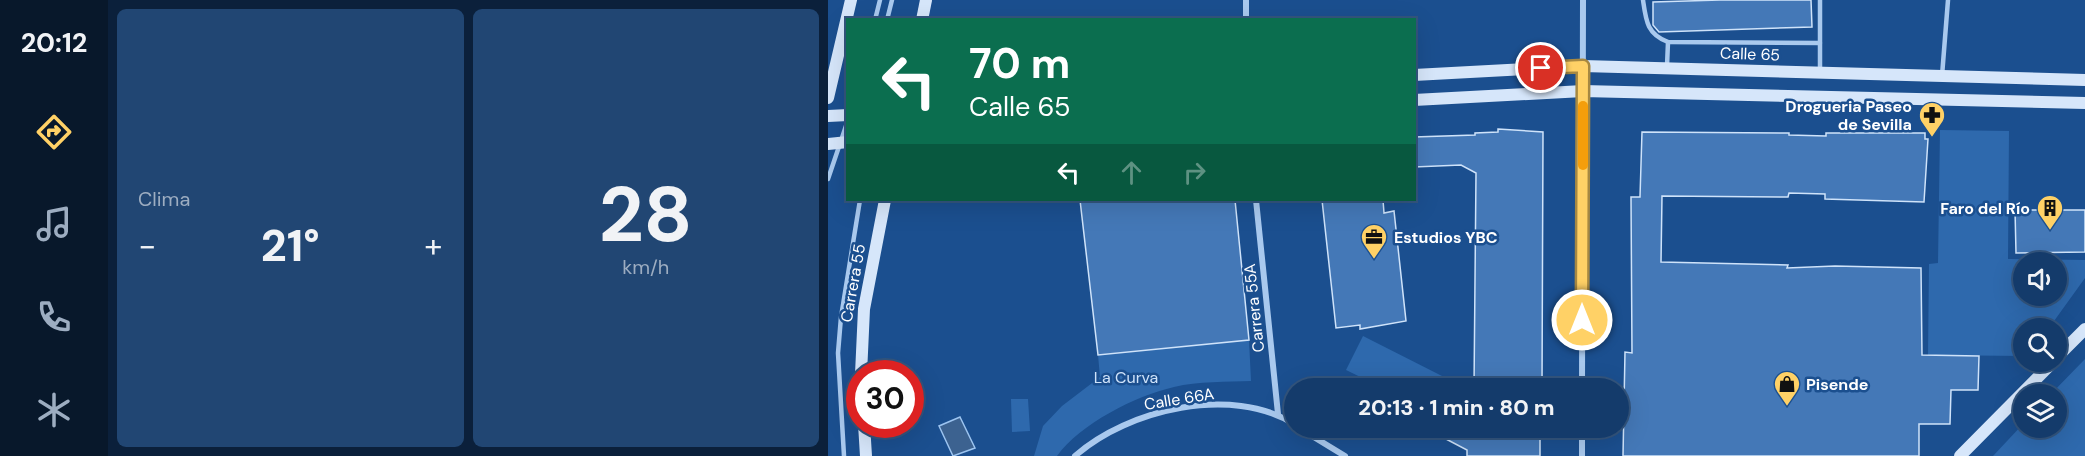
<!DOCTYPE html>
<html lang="es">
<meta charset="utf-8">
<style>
body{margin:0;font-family:"DM Sans",sans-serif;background:#214673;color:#f1f3f6;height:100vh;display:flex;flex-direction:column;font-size:22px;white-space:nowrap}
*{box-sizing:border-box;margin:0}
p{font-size:20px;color:#9dadc1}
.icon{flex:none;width:33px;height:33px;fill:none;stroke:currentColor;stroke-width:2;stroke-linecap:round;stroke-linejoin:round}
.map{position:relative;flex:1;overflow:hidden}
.side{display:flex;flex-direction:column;gap:9px;padding:9px;background:#0b203b;width:720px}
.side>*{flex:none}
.hud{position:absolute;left:18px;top:18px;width:570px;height:183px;border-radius:0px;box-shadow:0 6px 24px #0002,0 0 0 2px #33557e;background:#0b6e4f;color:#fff;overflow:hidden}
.fabs{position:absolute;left:1185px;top:252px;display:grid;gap:12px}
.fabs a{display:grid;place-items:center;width:54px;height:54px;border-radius:50%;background:#143b6b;box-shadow:0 6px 24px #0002,0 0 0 2px #33557e;font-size:30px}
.speed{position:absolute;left:18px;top:360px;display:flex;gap:12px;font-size:30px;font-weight:700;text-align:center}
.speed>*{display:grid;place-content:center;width:78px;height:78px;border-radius:50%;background:#143b6b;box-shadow:0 6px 24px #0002,0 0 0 2px #33557e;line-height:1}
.speed .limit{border:9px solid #d22;background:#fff;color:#111}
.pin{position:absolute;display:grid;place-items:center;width:51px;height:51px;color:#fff;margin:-26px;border:3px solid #fff;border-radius:50%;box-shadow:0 2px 6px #0007}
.me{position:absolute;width:66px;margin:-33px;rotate:0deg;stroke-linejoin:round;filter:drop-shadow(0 0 4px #0008)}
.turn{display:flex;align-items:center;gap:21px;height:126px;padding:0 24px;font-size:27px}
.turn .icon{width:78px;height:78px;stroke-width:2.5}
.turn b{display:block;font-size:42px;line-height:51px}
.lanes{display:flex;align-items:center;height:57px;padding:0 24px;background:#0003;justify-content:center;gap:30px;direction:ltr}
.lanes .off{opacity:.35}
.big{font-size:45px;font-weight:800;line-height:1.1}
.side .widget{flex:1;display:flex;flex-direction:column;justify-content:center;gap:9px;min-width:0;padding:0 21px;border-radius:9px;background:#214673}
.side .dial{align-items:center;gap:0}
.dial b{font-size:78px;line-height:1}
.heat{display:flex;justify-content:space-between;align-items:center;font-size:33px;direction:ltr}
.side .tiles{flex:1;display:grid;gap:9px;grid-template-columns:repeat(2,1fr)}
.trip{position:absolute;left:456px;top:378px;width:345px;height:60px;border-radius:30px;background:#143b6b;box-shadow:0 6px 24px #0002,0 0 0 2px #33557e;font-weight:800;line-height:60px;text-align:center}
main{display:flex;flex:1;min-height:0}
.tabs{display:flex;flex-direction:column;width:108px;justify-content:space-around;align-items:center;background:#08182b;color:#9dadc1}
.tabs .icon{width:42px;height:42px}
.tabs .on{color:#ffd166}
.tabs b{font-size:27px;color:#f1f3f6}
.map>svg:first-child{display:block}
.green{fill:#2e69ad;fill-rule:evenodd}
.water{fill:#3c6290;stroke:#9cc4f0;stroke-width:1.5}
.building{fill:#4478b7;stroke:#cfe3fa;stroke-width:1.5}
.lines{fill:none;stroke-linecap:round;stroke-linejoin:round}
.lane{stroke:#a9c9ee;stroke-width:4.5}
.street{stroke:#a9c9ee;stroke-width:6}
.secondary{stroke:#d6e6fa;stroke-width:12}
.route-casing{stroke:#a68842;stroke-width:15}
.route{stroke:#ffd166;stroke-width:10}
.slow{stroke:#f59e0b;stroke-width:10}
.labels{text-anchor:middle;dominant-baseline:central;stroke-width:5;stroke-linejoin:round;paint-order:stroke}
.street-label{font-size:16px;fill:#fff;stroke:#1b4f8f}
.poi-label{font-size:16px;font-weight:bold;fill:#fff;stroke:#1b4f8f;text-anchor:end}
.park-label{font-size:16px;fill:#cfe3fa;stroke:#1b4f8f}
</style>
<main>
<nav class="tabs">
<b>20:12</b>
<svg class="icon on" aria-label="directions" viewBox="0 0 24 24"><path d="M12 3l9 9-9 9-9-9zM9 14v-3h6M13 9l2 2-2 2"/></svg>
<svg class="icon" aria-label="music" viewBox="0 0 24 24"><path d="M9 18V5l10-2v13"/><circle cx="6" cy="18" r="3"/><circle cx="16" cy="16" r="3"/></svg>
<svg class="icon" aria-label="phone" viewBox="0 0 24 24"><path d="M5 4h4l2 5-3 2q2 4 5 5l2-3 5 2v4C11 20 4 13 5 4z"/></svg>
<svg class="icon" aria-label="climate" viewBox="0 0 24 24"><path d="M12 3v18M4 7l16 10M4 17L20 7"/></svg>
</nav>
<section class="side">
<div class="tiles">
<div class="widget"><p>Clima</p>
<div class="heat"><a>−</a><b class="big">21°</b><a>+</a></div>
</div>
<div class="widget dial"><b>28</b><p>km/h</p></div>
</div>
</section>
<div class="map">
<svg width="1257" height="456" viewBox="0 0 1257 456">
<rect width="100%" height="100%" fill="#1b4f8f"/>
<!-- green -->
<g class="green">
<path d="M1112,130L1181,131L1180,259L1257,260V278L1221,328H1196L1195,356L1100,355L1101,264L1110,263ZM1196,262H1228V296H1196Z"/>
<polygon points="535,336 614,376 607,388 555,388 518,370"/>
<path d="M421,340L423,381C399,382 370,381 346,387C307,396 252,424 229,456H206L215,426L234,406L272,377L270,355Z"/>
<polygon points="1257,359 1257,456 1165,456 1195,424 1196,428 1228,428 1228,394 1223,394"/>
<polygon points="183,399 200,399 202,431 184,432"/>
</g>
<!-- water -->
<polygon class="water" points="132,417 147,448 125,456 111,426"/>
<!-- building -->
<g class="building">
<polygon points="892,0 983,0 984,27 831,32 825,25 825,2"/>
<polygon points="670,129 715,132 714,388 646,388 648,173 633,165 586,167 586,137 647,135 647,133 670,132"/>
<polygon points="814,132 961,133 961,135 998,136 998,133 1097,133 1097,139 1100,139 1096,202 997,199 997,194 961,193 960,197 834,196 833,262 960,265 959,268 1007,266 1093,268 1094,355 1151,356 1150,390 1123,390 1122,424 1091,424 1091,456 795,456 797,352 804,353 803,197 812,197"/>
<polygon points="252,200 407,200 421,340 270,355"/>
<polygon points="494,200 555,200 556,213 566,211 578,321 532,329 532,325 508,328"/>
<polygon points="1187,210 1257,210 1257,252 1188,253"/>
<polygon points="597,428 712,428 712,456 639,456 639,450"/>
</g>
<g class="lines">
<!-- lane -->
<g class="lane">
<path d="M815,0C818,21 819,34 840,42L992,43"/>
<polyline points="992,0 992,70"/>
<polyline points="47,20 52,0"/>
<polyline points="59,20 64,0"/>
<polyline points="839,66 840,42"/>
<polyline points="1114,76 1120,0"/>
<polyline points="0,179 20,120"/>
<polyline points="16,456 10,353 13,317 32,200"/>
</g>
<!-- street -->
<g class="street">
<polyline points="418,20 418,0"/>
<polyline points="428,200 450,414"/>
<polyline points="754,388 755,0"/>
<polyline points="471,428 517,456"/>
<path d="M247,456C300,409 404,385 466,424"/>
<polyline points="754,456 754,428"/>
</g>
<!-- secondary -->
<g class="secondary">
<polyline points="94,20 98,0"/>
<polyline points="586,75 755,66 1257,80"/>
<polyline points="0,98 23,0"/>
<polyline points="586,100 755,91 1257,103"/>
<polyline points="0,116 20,115"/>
<polyline points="0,144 20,142"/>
<polyline points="1228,358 1257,329"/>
<polyline points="33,374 36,309 57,200"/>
<polyline points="36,424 38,456"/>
<polyline points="1132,456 1225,362"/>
</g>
</g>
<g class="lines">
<!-- route casing -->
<g class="route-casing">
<polyline id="route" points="713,68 755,66 754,320"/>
</g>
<!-- route -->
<use href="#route" class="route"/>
<!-- slow -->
<polyline class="slow" points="755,165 755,106"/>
</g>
<!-- icons -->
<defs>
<g id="pharmacy-pin" transform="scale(1.35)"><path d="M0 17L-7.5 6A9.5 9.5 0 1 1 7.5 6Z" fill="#ffd166" stroke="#1b4f8f"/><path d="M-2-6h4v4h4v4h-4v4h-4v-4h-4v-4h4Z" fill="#111"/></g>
<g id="building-pin" transform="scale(1.35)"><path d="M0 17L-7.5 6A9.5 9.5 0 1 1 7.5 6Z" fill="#ffd166" stroke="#1b4f8f"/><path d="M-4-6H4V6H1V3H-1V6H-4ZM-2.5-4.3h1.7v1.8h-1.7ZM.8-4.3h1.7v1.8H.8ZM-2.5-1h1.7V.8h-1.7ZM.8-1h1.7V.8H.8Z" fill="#111"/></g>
<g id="office-pin" transform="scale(1.35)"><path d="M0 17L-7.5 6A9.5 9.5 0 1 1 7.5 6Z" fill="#ffd166" stroke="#1b4f8f"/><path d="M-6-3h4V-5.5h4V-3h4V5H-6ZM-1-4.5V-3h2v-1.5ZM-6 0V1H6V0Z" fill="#111"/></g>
<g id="shop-pin" transform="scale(1.35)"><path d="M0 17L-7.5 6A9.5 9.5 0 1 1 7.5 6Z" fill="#ffd166" stroke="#1b4f8f"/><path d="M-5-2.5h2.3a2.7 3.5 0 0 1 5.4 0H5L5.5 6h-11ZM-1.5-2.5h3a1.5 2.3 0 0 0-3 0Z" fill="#111"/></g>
</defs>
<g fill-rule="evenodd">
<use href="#pharmacy-pin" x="1104" y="115"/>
<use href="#building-pin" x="1222" y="208"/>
<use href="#office-pin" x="546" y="237"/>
<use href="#shop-pin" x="959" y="384"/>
</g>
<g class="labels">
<!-- street labels -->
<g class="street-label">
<text transform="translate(922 54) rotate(2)">Calle 65</text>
<text transform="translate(25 283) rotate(-80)">Carrera 55</text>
<text transform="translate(426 308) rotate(-96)">Carrera 55A</text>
<text transform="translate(351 399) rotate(-9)">Calle 66A</text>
</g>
<!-- poi labels -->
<g class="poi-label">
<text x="1084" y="106">Drogueria Paseo<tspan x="1084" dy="18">de Sevilla</tspan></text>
<text x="1202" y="208">Faro del Río</text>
<text x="566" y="237" text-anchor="start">Estudios YBC</text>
<text x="978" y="384" text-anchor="start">Pisende</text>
</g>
<!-- park labels -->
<g class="park-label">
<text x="298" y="377">La Curva</text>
</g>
</g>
</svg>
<div class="fabs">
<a><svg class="icon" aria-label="sound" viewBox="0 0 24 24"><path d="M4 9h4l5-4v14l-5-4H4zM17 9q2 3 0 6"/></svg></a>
<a><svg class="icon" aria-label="search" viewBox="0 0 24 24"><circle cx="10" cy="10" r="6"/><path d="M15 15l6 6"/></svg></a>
<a><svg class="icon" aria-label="layers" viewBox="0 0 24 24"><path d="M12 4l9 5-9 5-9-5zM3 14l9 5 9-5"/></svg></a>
</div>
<div class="speed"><div class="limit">30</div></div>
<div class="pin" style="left:713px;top:68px;background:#d93025"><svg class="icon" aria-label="arrive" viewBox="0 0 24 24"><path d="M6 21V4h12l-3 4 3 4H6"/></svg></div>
<svg class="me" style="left:754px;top:320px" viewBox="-20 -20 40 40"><circle r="17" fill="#ffd166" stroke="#fff" stroke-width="3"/><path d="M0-11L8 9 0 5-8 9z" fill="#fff"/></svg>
<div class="trip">20:13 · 1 min · 80 m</div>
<div class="hud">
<div class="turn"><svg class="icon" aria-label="left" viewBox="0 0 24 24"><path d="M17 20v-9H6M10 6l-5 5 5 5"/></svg><div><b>70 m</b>Calle 65</div></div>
<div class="lanes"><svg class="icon" aria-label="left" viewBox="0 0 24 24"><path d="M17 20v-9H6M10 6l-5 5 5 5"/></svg><svg class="icon off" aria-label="ahead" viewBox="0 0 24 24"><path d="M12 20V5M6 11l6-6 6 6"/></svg><svg class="icon off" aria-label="right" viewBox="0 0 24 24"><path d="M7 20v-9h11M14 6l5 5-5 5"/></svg></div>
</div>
</div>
</main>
